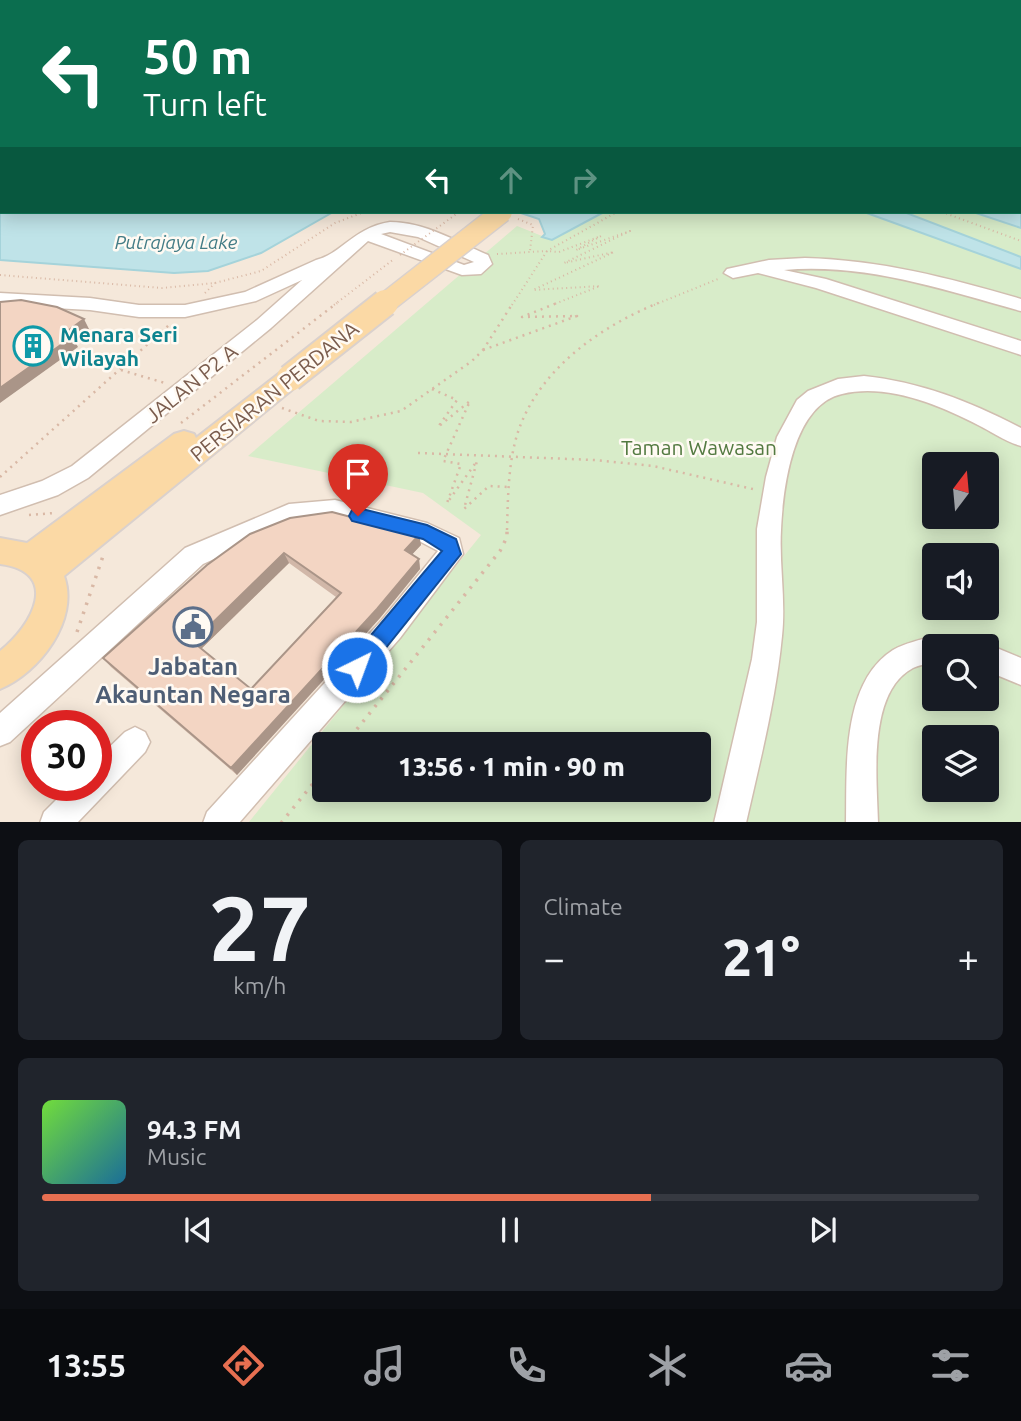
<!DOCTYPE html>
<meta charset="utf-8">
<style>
body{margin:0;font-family:Ubuntu,sans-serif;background:#20242c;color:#f1f3f6;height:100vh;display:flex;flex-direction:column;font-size:26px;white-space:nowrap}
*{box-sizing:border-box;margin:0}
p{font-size:23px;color:#9ea1a6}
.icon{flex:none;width:38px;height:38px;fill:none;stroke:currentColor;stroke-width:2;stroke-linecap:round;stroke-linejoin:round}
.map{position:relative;height:822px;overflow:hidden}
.panel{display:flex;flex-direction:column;gap:18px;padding:18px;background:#0d0f14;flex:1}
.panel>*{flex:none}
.hud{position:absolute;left:0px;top:0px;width:1022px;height:214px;box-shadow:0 4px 18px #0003;background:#0b6e4f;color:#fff;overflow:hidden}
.needle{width:46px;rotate:16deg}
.buttons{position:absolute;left:922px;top:452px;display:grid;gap:14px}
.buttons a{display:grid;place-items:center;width:77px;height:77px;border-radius:7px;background:#171b24;box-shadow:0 4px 18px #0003;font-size:35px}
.speed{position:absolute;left:21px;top:710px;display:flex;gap:14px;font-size:35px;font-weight:700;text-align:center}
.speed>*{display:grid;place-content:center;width:91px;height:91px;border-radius:50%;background:#171b24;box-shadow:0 4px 18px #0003;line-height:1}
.speed .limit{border:10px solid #d22;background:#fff;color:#111}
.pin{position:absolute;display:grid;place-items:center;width:60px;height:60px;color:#fff;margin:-72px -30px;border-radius:50% 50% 50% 0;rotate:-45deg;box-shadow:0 0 7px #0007}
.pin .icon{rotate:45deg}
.me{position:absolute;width:77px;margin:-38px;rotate:42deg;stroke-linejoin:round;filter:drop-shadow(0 0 5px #0008)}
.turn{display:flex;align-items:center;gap:24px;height:147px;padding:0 28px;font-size:32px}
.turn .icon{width:91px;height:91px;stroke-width:2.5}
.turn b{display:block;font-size:49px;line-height:60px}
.lanes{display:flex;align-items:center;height:66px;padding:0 28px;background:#0003;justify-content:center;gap:35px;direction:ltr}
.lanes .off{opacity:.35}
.big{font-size:52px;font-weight:800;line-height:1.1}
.panel .card{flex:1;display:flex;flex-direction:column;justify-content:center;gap:10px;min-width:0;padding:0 24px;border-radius:10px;background:#20242c}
.panel .dial{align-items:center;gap:0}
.dial b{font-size:91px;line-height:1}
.song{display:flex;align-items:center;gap:21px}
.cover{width:84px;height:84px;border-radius:10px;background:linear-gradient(135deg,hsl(100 70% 55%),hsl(200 70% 35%))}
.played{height:7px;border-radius:4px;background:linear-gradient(90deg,#e76f51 65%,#363941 65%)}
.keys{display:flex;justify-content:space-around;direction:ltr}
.heat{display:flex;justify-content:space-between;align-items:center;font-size:38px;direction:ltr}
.panel .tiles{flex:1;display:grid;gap:18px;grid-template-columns:1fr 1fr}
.card:last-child{grid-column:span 2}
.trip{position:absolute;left:312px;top:732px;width:399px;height:70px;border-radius:7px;background:#171b24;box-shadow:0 4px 18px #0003;font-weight:800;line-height:70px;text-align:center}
.dock{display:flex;height:112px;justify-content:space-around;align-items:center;background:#090b0e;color:#9ea1a6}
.dock .icon{width:49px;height:49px}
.dock .current{color:#e76f51}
.dock b{font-size:32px;color:#f1f3f6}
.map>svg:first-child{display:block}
.residential{fill:#f5e8da;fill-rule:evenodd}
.green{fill:#d8ecc9;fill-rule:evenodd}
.water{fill:#bfe3e8;stroke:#a5d3da;stroke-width:2}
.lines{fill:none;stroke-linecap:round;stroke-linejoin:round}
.ferry{stroke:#437c86;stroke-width:2;stroke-dasharray:5 4.5;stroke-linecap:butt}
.minor-casing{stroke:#d1beb0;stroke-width:3}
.major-casing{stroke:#dad1cd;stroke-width:4}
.path-far2{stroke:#d9b8a5;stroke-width:2;stroke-dasharray:1 3.5;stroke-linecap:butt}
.path-far1{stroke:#d9b8a5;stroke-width:2.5;stroke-dasharray:2 5;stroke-linecap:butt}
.path{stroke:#d9b8a5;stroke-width:3.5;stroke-dasharray:2.5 7;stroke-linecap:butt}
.minor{fill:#fff;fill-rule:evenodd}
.major{fill:#fbd9a5;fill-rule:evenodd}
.major-bridge-far1-casing{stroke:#dad1cd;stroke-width:23;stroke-linecap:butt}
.major-bridge-casing{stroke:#dad1cd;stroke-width:30;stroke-linecap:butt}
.path-bridge{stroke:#d9b8a5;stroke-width:2;stroke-dasharray:1 3.5;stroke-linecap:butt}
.major-bridge-far1{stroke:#fbd9a5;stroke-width:20}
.major-bridge{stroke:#fbd9a5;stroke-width:26}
.wall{fill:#d1b7a8;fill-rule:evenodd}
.shaded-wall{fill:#aa9588}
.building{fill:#f3d5c3;stroke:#aa9588;stroke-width:2;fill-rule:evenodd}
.route{fill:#1a73e8;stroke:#114b97;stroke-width:2}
.labels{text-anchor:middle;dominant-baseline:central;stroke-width:5;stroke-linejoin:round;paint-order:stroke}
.far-water-label{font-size:19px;font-style:italic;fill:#437c86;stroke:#fffaf3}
.culture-label{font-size:21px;font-weight:bold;fill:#0d838f;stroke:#fffaf3;text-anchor:start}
.street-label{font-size:21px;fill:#7a5c4d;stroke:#fffaf3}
.park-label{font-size:21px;fill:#537a41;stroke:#fffaf3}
.near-service-label{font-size:24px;font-weight:bold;fill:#4e5e75;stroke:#fffaf3}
</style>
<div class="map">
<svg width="1021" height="823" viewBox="0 0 1021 823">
<rect width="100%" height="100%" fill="#fdf6ec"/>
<!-- residential -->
<g class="residential">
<polygon points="459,0 1021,0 1021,153 1020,2"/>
<path d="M1021,197V822H0V226L286,212H1020ZM934,464H987V516H934ZM934,555H987V607H934ZM934,646H987V698H934ZM37,726H96V786H37ZM934,737H987V789H934ZM324,744H698V789H324Z"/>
</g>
<!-- green -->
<path class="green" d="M604,212H973L1021,228V822H249L481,535L423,493L248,456L517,226L552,240ZM934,464H987V516H934ZM934,555H987V607H934ZM934,646H987V698H934ZM934,737H987V789H934ZM324,744H698V789H324Z"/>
<!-- water -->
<g class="water">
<polygon points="199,0 524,0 524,2 196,2"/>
<polygon points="0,74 2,212 333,212 261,253 208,271 174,273 0,260"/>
<polygon points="1021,81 1021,228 973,212 1020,212"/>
<polygon points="518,212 604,212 552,240 542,237 545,234 539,219"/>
<polygon points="864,212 904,212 1021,257 1021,269"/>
</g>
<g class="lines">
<!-- ferry -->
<polyline class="ferry" points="419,0 421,2"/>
<!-- minor casing -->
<g class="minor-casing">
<g id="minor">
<polygon points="13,0 25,0 12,2"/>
<polygon points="0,5 2,5 0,12"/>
<path d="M390,222C425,222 457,242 488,255L492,264L481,274L462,275L368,241L271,328L88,478L58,495L0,515V495L42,481L72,466L257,320L302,280L256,301L185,317H139L90,310L0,305V293L90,298L139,305H185L245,292L316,260C343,253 353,228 390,222ZM390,232L418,237L474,262L464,265L381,234Z"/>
<path d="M805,258C880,260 950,278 1021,299V311C943,290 867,263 784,270L826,279L1021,341V355L816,288L758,273L733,278L724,273L727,269L769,260Z"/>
<path d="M864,376C921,382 971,402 1021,428V446C1006,442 992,432 978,425C939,405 887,383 842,394C793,405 783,487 781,530C779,565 786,600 782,636C776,699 760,761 746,823H714L752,659L757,622V529L766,477L777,437L797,400L808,391L838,379Z"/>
<polygon points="335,500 427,523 459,538 463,554 400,638 239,823 203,823 207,812 382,620 438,551 421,542 335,520 291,524 203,564 10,742 0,746 0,713 185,548 289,504"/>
<path d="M934,636L944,640L946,646H934V662C928,664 919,665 913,668C867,692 877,779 878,823H846C847,769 841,683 893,650C905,643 920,640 934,636Z"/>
<polygon points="987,644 1021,658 1021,685 987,671 987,646 983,646"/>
<polygon points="135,727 145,732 150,742 145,752 77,823 40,823 44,812 70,786 96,786 96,760 125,732"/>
</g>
</g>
<!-- major casing -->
<g class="major-casing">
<g id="major">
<polygon points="660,0 674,0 676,2 661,2"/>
<polygon points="870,0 884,0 885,2 871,2"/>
<path d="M290,369L299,372L303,378L299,384L64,576C80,620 39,673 0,689V651C32,626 62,572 0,564V538L27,543L174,434L184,431L194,434L196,438L281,372Z"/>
</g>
</g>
<!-- path-far2 -->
<g class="path-far2">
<polyline points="949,0 987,2"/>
<polyline points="615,2 652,0"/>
<polyline points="942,212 1021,241"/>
<polyline points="518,219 533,225 530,251"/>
<polyline points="497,254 547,251 617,212"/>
<polyline points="0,275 162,288 215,283 261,271 335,223 364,212"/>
<polyline points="205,293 215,283"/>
<polyline points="334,305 394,259"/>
<polyline points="512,305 547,251 559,252 601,236 576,250 630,231 564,263 614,252 533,290 600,286 552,305"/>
<polyline points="654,305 718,279"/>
</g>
<!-- path-far1 -->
<g class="path-far1">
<polyline points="483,350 513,303"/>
<polyline points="483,350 577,316 522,317 557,303"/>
<polyline points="121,370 165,383"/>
<polyline points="432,389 457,400 438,427 470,401 443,461 461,464 447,503 477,461 464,509 489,486 508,487"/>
<polyline points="282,408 319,421 351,422 401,411 472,361 483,350"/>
<polyline points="181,423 337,303"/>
<polyline points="418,453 595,460 653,466 757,490"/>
<polyline points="0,477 169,325"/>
<polyline points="29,515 54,513"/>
<path d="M507,530C508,497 508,460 519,429C541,368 600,327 658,303"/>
</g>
<!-- path -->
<g class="path">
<polyline points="77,632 103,556"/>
<polyline points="345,744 500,551 507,537 507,528"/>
<polyline points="281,823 324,770"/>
</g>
<!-- minor -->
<use href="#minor" class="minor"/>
<!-- major -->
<use href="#major" class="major"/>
<!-- major-bridge-far1 casing -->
<g class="major-bridge-far1-casing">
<polyline id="major-bridge-far1" points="383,305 502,212"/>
</g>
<!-- major-bridge casing -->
<g class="major-bridge-casing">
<polyline id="major-bridge" points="290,378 385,303"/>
</g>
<!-- path-bridge -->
<polyline class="path-bridge" points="400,255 459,212"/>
<!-- major-bridge-far1 -->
<use href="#major-bridge-far1" class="major-bridge-far1"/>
<!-- major-bridge -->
<use href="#major-bridge" class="major-bridge"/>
</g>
<!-- wall -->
<path class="wall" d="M332,512L419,535L421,545L412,554L419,559L420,569L380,618L237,775L111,667L103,658ZM289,563L336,597L251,689L201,649Z"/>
<!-- shaded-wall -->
<g class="shaded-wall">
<polygon points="84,319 89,329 74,340 78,347 0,403 0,388 65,333"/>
<polygon points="419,535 421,545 407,560 405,550"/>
<polygon points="284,553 289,563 199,651 193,642"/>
<polygon points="419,559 420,569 380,618 237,775 231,768"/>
</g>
<!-- building -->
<g class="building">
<polygon points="32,0 74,0 79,1 77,2 30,2"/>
<polygon points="21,300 57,307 84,319 65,333 72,337 0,388 0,302"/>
<path d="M332,512L419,535L405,550L419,559L377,609L231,768L103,658L207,565L250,534L290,518ZM284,553L341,593L251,689L193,642Z"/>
</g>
<!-- route -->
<polygon class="route" points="358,508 427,525 456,539 461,554 365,674 357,677 350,674 347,667 350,660 442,551 423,539 352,521 349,516 352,510"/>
<!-- icons -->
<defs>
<g id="building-ring" transform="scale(2.0125)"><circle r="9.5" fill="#fffaf3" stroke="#0f9aa8" stroke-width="1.5"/><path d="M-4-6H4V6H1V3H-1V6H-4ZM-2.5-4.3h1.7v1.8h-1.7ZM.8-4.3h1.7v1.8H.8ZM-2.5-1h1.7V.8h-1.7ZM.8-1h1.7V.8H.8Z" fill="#0f9aa8"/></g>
<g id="civic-ring" transform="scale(2.0125)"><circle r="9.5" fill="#fffaf3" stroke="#5c6f8a" stroke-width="1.5"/><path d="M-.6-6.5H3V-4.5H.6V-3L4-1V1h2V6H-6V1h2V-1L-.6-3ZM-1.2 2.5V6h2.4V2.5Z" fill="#5c6f8a"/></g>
</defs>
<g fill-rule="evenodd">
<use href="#building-ring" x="33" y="346"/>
<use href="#civic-ring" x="193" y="627"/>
</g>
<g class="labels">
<!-- far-water labels -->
<g class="far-water-label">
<text x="176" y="242">Putrajaya Lake</text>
</g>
<!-- culture labels -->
<g class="culture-label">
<text x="60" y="334">Menara Seri<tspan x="60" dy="24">Wilayah</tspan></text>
</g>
<!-- street labels -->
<g class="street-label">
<text transform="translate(191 383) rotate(-39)">JALAN P2 A</text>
<text transform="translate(274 391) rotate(-39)">PERSIARAN PERDANA</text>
</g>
<!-- park labels -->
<g class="park-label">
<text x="699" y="447">Taman Wawasan</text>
</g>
<!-- near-service labels -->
<g class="near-service-label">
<text x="193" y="666">Jabatan<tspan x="193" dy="28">Akauntan Negara</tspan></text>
</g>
</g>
</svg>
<div class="buttons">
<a><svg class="needle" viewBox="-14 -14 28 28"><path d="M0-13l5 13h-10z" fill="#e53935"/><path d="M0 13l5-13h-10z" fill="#9ea1a6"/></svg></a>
<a><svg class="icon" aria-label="sound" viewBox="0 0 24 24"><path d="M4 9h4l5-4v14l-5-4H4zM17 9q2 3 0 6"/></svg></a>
<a><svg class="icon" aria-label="search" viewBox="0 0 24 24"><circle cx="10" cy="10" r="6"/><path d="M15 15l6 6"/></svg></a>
<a><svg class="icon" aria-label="layers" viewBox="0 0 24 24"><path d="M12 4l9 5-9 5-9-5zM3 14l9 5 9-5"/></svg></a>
</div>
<div class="speed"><div class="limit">30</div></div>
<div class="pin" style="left:358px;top:516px;background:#d93025"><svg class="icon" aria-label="arrive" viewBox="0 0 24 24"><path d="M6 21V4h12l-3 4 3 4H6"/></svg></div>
<svg class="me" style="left:357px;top:667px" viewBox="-20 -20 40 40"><circle r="17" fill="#1a73e8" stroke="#fff" stroke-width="3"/><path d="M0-11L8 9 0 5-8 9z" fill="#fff"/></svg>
<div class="trip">13:56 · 1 min · 90 m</div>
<div class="hud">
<div class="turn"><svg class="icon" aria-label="left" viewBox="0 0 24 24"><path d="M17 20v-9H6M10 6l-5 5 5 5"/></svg><div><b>50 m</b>Turn left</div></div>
<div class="lanes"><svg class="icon" aria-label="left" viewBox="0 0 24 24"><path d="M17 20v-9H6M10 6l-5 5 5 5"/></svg><svg class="icon off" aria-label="ahead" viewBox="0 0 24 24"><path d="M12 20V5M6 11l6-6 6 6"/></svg><svg class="icon off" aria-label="right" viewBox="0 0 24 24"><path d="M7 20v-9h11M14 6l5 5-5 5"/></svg></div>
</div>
</div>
<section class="panel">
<div class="tiles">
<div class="card dial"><b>27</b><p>km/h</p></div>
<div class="card"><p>Climate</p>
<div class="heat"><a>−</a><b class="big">21°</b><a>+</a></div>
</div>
<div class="card">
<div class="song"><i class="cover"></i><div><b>94.3 FM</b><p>Music</p></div></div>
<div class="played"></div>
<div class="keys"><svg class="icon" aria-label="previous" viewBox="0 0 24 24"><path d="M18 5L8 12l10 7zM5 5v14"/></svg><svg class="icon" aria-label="pause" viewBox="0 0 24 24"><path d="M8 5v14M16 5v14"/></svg><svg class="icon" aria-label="next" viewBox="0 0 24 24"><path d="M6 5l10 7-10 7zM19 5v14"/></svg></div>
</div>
</div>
</section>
<nav class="dock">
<b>13:55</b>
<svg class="icon current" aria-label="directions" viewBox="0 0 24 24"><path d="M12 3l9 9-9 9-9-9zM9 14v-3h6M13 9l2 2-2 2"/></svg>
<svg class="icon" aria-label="music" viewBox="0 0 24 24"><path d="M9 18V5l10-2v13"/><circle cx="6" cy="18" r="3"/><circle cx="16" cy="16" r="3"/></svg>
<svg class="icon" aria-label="phone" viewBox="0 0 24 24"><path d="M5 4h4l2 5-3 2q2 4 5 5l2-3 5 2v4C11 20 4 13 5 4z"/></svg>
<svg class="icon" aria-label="climate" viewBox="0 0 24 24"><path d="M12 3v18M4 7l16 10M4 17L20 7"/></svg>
<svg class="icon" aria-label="car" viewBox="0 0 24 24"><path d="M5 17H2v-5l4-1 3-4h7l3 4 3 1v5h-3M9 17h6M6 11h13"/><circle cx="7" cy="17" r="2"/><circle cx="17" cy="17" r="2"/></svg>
<svg class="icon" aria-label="filters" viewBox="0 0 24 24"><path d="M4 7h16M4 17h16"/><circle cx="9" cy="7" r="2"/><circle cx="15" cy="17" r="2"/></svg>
</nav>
